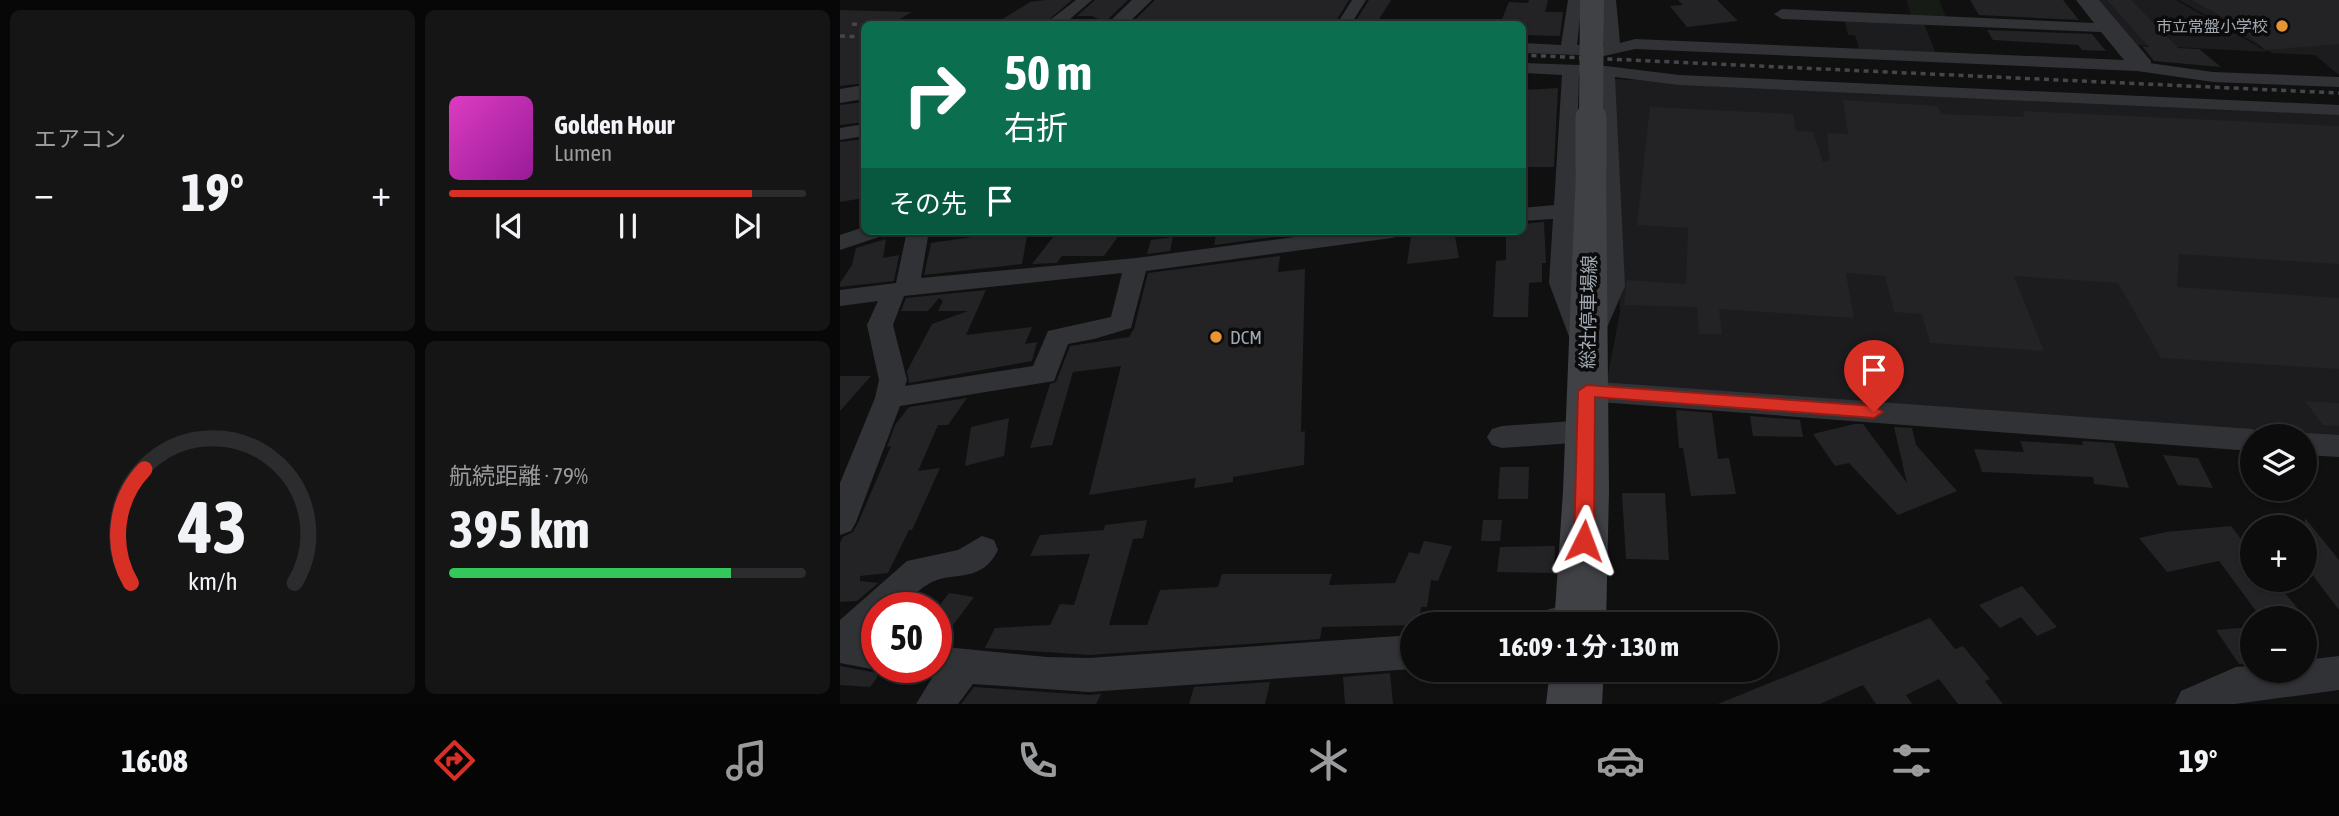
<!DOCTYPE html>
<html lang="ja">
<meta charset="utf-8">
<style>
body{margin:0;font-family:"Asap Condensed","Noto Sans JP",sans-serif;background:#151516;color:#f1f3f6;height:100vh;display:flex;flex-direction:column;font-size:26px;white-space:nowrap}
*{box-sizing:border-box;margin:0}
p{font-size:23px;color:#9a9b9d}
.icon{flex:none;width:38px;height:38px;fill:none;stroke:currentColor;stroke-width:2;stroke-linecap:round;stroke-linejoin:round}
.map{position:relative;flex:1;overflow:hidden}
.drawer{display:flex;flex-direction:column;gap:10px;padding:10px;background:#070707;width:840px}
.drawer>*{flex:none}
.guide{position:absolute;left:21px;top:21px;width:665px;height:214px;border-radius:10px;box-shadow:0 2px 5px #0004,0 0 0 2px #2c2c2e;background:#0b6e4f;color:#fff;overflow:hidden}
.fabs{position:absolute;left:1400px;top:424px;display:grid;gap:14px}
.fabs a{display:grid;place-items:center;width:77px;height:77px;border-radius:50%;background:#0c0c0d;box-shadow:0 2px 5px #0004,0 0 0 2px #2c2c2e;font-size:35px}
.speed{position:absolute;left:21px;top:592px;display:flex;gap:14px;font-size:35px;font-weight:700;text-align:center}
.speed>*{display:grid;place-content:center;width:91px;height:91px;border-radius:50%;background:#0c0c0d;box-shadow:0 2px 5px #0004,0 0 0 2px #2c2c2e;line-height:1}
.speed .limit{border:10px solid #d22;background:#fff;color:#111}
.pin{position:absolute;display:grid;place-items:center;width:60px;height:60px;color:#fff;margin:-72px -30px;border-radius:50% 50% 50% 0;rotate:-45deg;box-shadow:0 0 7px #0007}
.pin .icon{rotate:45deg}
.me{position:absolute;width:77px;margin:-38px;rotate:3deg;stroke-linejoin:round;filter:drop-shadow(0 0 5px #0008)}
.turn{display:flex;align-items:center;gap:24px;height:147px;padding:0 28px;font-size:32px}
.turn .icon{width:91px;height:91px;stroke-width:2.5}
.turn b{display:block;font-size:49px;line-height:60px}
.then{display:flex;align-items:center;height:66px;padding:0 28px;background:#0003;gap:14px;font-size:26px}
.big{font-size:52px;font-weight:700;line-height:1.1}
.drawer .card{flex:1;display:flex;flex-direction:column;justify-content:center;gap:10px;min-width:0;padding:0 24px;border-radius:10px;background:#151516}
.drawer .dial{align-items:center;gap:0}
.dial svg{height:182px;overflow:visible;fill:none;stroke:#2c2c2e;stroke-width:7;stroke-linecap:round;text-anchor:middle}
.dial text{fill:#f1f3f6;stroke:none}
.song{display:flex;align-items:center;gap:21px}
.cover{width:84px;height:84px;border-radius:10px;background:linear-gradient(135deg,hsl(310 70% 55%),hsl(300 70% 35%))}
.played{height:7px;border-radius:4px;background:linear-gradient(90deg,#d93025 85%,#2c2c2e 85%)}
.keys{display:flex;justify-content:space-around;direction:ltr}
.heat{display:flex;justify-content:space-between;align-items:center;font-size:38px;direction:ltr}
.charge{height:10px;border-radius:5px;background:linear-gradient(90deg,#34c759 79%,#2c2c2e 0)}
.drawer .tiles{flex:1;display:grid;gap:10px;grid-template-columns:repeat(2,1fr)}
.trip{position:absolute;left:560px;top:612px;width:378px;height:70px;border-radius:35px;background:#0c0c0d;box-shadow:0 2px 5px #0004,0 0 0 2px #2c2c2e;font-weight:700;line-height:70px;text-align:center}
.menu{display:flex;height:112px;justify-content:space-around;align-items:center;background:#050505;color:#9a9b9d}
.menu .icon{width:49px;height:49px}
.menu .active{color:#d93025}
.menu b{font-size:32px;color:#f1f3f6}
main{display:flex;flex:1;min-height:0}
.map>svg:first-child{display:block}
.built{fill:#1c1c1e}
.green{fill:#161b16}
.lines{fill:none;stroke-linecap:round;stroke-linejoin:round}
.stream{stroke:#272f33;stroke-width:4.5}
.building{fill:#232325}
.pedestrian{fill:#313236;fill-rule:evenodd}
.minor{fill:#313236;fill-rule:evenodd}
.tertiary{fill:#313236;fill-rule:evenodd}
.secondary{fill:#3f4145;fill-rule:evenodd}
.rail{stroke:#44464a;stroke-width:3.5;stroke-dasharray:5 4.5;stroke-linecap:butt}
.secondary-bridge-far1{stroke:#3f4145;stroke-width:24}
.secondary-bridge{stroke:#3f4145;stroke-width:31}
.route{fill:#d93025;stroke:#8d1f18;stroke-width:2}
.poi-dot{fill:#e79532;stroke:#0b0b0c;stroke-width:2.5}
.labels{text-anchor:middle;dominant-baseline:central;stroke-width:7;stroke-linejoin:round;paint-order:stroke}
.far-poi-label{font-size:16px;fill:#a1a8b1;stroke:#0b0b0c;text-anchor:end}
.street-label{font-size:19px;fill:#a1a8b1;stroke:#0b0b0c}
.poi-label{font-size:19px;fill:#a1a8b1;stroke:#0b0b0c;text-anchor:start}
</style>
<main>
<section class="drawer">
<div class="tiles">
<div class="card"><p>エアコン</p>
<div class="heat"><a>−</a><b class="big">19°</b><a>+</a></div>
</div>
<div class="card">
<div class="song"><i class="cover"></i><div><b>Golden Hour</b><p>Lumen</p></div></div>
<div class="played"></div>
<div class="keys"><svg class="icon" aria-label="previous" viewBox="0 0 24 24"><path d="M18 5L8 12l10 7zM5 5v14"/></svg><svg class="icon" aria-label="pause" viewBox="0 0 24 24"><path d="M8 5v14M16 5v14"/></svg><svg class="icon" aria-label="next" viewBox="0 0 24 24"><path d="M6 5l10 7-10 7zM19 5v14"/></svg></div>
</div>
<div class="card dial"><svg viewBox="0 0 100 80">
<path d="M14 69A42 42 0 1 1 86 69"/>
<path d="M14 69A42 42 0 0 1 20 19" stroke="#d93025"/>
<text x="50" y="56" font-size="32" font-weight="700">43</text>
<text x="50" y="72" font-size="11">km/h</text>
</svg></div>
<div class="card"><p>航続距離 · 79%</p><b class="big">395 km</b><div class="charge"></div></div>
</div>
</section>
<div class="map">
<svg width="1499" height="704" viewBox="0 0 1499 704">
<rect width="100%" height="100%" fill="#101011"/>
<!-- built -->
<g class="built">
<polygon points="1259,0 1336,0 1428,52 1297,45"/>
<polygon points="1339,0 1499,0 1499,75 1475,55 1432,53"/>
<polygon points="1004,18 1083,22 1097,56 1020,52 1015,35 1008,35"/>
<polygon points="774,79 1499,113 1499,439 766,386 780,311"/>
</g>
<!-- green -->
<polygon class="green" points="1066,0 1099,0 1106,17 1072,17"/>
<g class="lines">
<!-- stream -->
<polyline class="stream" points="0,99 24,96"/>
</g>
<!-- building -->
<g class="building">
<polygon points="206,0 232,0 206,22 161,20 190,2"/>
<polygon points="255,0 288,0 265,22 252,16 237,16"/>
<polygon points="315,0 509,0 494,24 388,24 390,22 316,20 312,24 291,24"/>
<polygon points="529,0 551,0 536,24 514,24"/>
<polygon points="689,0 708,0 705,12 723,12 720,36 682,35 682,24 660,24 669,2 688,3"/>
<polygon points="838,0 877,0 898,21 847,27 830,6 843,5"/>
<polygon points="1130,0 1223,0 1239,20 1139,15"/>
<polygon points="1267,0 1291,0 1338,48 1359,49 1381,67 1314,61 1302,46 1309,47"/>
<polygon points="1352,0 1499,0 1499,44 1425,50 1398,26"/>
<polygon points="0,10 72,12 51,24 24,24 24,83 0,86"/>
<polygon points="1147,30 1252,34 1266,51 1242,50 1238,45 1153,40"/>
<polygon points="718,88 714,167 687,167 687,148 682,148 682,90"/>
<polygon points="1003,100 1097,106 1101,114 1185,117 1182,111 1499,126 1499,264 1339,254 1337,287 1499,298 1499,369 1321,358 1278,283 1174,276 1204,351 1090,343 1082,314 1054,312 1045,276 1006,273 1014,318 879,309 882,334 859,334 857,307 784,305 787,280 846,284 848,228 797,225 810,107 953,114 956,131 973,132 983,162 990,160 987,133 1008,134"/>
<polygon points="24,102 24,122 0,125 0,105"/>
<polygon points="24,139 24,198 0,202 0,142"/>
<polygon points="704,222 706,263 702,263 702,282 689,283 688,317 653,317 656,261 666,260 666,237 682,236 682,224"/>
<polygon points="172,231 188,231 182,264 84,275 91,243"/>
<polygon points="218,231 282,231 264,256 222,256 217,263 192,264"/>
<polygon points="377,231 441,231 441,236 374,245"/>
<polygon points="614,231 619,258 567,264 571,237"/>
<polygon points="333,237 330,251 307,254 311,240"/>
<polygon points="46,239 43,258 59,255 54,281 0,287 0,283 12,265 16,248"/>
<polygon points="440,256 438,272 465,269 461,432 465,431 464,465 393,477 393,482 354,488 356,478 249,495 281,366 233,372 212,445 190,448 210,384 216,382 230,346 289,337 294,329 308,273"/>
<polygon points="146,290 126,335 192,327 185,344 197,342 192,361 69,383 67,371 92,324 128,311 98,311 103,301 99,298 88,311 61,311 66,298"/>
<polygon points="0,376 31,376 0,411"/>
<polygon points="127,398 108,425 98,425 78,471 100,468 72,530 69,530 48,573 20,576 20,581 38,583 17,601 0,602 0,543 3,537 13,532 18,523 51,446 47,447 55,425 69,407"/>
<polygon points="1465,401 1499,403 1499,426 1483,425"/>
<polygon points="836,410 872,413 878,459 889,458 896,494 851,496 843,448 839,448"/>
<polygon points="910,416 960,420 963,437 913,436"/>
<polygon points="169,418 164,456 125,466 131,427"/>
<polygon points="1014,424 1023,424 1067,483 1054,427 1072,428 1076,445 1117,491 1058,515 1009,463 995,466 973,434"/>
<polygon points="1180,441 1243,445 1242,441 1274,443 1289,488 1254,484 1253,477 1142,472 1134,449 1184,452"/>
<polygon points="1323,455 1358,458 1373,488 1338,485"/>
<polygon points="660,467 689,467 688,499 658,499"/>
<polygon points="782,493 825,493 829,560 786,559"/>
<polygon points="1465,518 1499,560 1499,610 1465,565"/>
<polygon points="307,520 303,538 293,539 269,625 307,625 320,590 378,587 382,574 492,574 489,585 555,583 569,552 579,554 584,541 612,546 598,581 591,580 587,607 581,607 578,625 482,627 480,639 249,655 145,648 155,628 210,625 220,604 234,605 250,554 190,556 200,535 264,530 265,525"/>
<polygon points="643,520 662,520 660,541 641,541"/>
<polygon points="1391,526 1412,553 1412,581 1436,582 1459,610 1419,615 1379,561 1327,572 1299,538 1326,532"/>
<polygon points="715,546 714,573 657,572 660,547"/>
<polygon points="1182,586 1217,627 1197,636 1181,617 1160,628 1139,605"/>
<polygon points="109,593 134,597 99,644 96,643 96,610"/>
<polygon points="1090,618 1115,649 1123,646 1150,679 1145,681 1163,704 1118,704 1099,679 1066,695 1072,704 1036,704 1023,685 980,704 878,704"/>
<polygon points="1412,627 1412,664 1399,664 1376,630"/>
<polygon points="0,666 37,673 37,678 30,687 0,685"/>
<polygon points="550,673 553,704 505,704 503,677"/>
<polygon points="430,682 425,704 349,704 354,687"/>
<polygon points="134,687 249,695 261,694 256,704 121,704"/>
</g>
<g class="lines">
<!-- pedestrian -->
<polygon class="pedestrian" points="1247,0 1259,0 1311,61 1311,67 1301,67"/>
<!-- minor -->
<g class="minor">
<polygon points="236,0 252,0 230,19 252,19 259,24 208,24 210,20"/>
<polygon points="512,0 526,0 511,24 497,24"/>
<polygon points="728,0 742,0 737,45 764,46 762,0 776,0 780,43 795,39 1284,60 1261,32 942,19 934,14 942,9 1254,23 1236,0 1251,0 1302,62 1373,72 1499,77 1499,87 1373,82 1297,71 795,49 764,56 682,53 682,43 721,45"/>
<path d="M682,63L766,66L839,75L1499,105V115L839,85L775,77L785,286L762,339L743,347L734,345L730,339L709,283L713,219L682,221V208L714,205L722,75L682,73ZM739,75L758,76L761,286L747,317L733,283Z"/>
<polygon points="24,124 24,136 0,140 0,128"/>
<polygon points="24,227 24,231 45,231 42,236 0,250 0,235"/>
<path d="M67,231H89L81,278L296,258L501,231H563L560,236L552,238L306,271L291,328L254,339L228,344L214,381L60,406L16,522L11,531L0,535V483L35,398L39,380L27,325L38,301L0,306V290L56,283ZM282,273L271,317L208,331L193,366L65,386L67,380L53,325L64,296Z"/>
<polygon points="746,381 1412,429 1424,436 1412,436 1412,451 746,401 736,398 732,391 736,384"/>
<polygon points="746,420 756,423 760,431 756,439 746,442 662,448 652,445 647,437 652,429 662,426"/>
<polygon points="1465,433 1499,435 1499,457 1465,455 1465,436 1456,436"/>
<path d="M142,536L154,540L158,550C140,586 111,569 87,585C78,590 70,600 62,607H37V631L32,636H37V667H45L37,670L0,663V620L67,561L118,550Z"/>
<polygon points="740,600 752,605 757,616 753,625 687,625 693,614"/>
<polygon points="572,635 572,669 249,692 133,684 118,704 76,704 92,678 83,675 79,667 96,667 96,646 207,657 249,658"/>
<polygon points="1499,656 1499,690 1395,704 1335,704 1341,691 1396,667 1412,666 1412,670 1465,670 1465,660"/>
</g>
<!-- tertiary -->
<g class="tertiary">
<polygon points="292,0 312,0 287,24 267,24"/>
<polygon points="24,85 24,99 0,103 0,89"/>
</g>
<!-- secondary -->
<g class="secondary">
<polygon points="751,159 761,162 766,168 769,491 766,625 714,625 723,491 736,168 741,162"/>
<polygon points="710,670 764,670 762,704 706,704"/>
</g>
<!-- rail -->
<g class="rail">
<polyline points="12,24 24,25"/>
<polyline points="0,36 24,37"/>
<polyline points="682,55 1499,93"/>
</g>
<!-- secondary-bridge-far1 -->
<polyline class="secondary-bridge-far1" points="751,120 752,0"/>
<!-- secondary-bridge -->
<polyline class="secondary-bridge" points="751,168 751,118"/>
</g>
<!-- route -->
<polygon class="route" points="747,385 1034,406 1043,412 1034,418 755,397 754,541 751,547 744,549 737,547 734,541 738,391"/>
<!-- markers -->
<g class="poi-dot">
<circle cx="1442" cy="26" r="7"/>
<circle cx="376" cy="337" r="7"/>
</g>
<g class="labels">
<!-- far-poi labels -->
<g class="far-poi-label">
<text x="1428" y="26">市立常盤小学校</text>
</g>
<!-- street labels -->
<g class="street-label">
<text transform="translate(748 312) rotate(-89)">総社停車場線</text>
</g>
<!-- poi labels -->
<g class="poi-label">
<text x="390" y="337">DCM</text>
</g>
</g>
</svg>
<div class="fabs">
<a><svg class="icon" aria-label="layers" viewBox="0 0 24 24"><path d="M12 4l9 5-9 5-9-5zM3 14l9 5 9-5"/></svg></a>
<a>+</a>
<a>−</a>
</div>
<div class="speed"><div class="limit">50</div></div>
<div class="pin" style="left:1034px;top:412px;background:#d93025"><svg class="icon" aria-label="arrive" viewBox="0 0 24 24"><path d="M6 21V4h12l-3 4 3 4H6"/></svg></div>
<svg class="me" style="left:744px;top:541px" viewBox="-20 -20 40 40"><path d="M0-17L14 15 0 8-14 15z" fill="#d93025" stroke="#fff" stroke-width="4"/></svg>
<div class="trip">16:09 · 1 分 · 130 m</div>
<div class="guide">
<div class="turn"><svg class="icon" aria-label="right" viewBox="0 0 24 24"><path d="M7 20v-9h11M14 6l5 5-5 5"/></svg><div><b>50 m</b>右折</div></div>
<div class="then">その先<svg class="icon" aria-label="arrive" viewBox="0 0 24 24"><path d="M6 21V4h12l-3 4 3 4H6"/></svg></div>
</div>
</div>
</main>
<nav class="menu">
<b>16:08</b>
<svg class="icon active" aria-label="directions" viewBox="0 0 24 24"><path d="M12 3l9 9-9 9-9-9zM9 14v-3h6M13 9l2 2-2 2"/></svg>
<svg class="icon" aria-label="music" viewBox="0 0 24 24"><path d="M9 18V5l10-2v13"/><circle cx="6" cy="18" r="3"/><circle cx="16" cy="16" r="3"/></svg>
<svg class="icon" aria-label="phone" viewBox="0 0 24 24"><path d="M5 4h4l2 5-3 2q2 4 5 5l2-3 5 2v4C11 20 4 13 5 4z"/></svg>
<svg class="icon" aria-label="climate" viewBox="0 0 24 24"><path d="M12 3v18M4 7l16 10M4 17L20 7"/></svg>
<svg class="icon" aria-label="car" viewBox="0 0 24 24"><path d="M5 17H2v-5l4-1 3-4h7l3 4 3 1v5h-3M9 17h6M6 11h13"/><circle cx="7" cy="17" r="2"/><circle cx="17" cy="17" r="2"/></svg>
<svg class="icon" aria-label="filters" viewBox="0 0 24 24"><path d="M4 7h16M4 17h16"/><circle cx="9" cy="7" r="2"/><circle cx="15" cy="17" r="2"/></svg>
<b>19°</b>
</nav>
